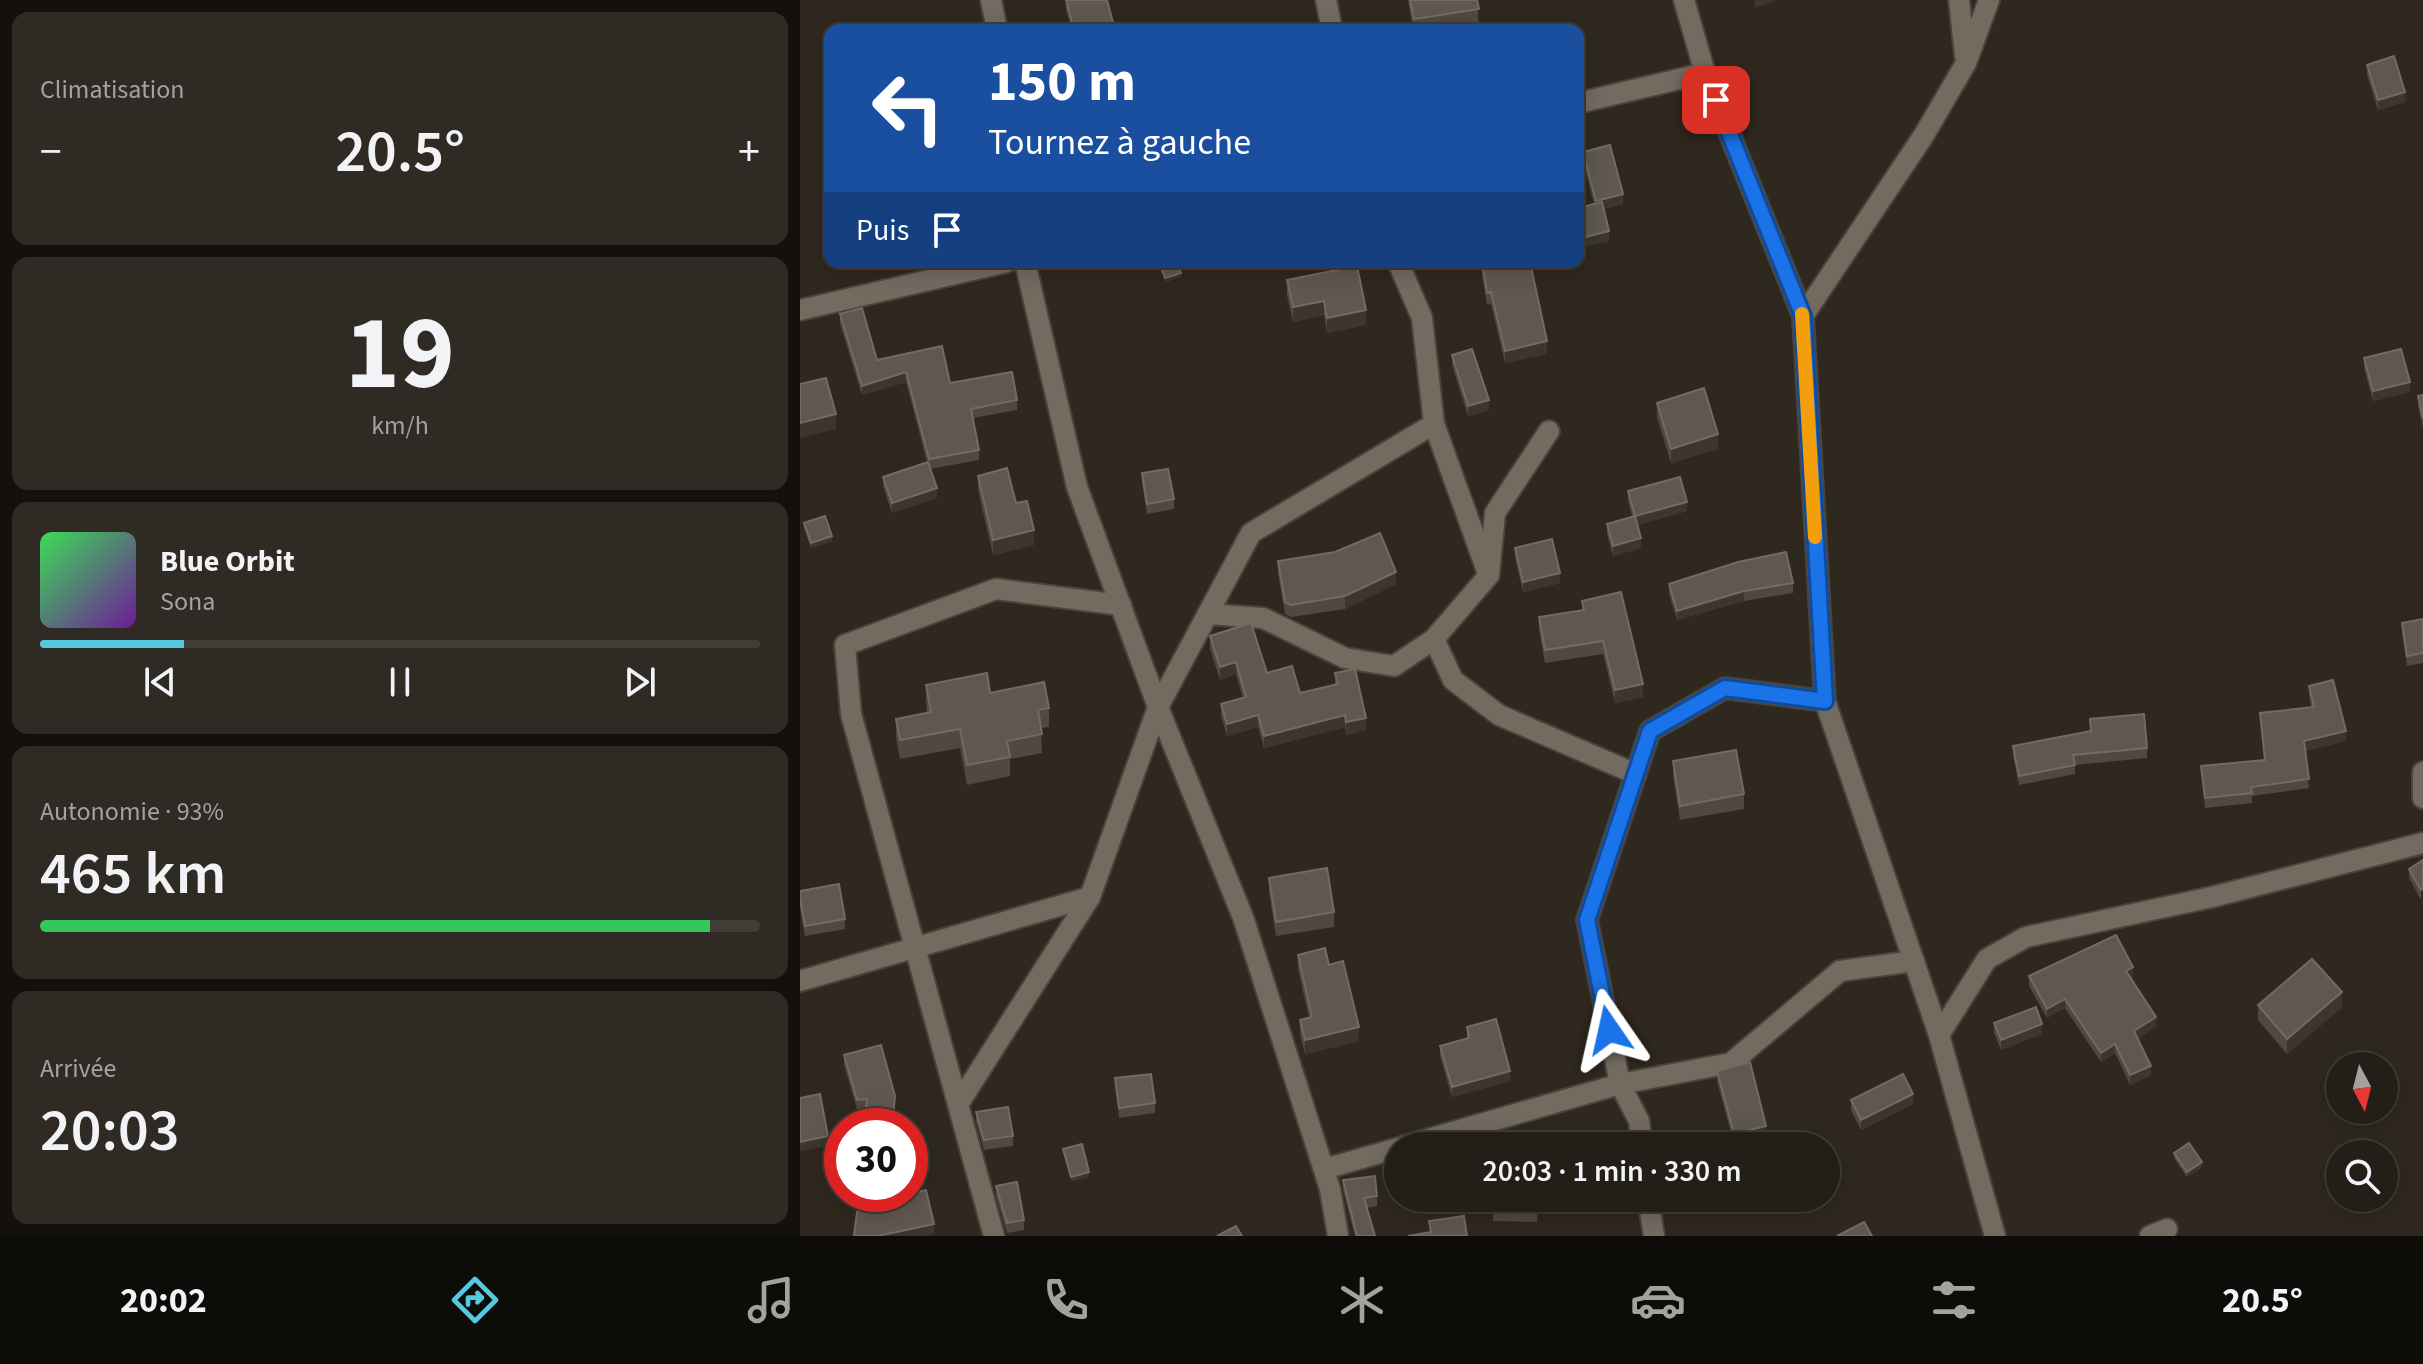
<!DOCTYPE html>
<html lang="fr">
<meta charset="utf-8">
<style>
body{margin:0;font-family:"Source Sans 3",sans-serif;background:#2f2b24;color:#f1f3f6;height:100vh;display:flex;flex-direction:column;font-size:30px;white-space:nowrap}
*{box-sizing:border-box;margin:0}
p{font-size:26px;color:#a3a2a1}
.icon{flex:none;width:44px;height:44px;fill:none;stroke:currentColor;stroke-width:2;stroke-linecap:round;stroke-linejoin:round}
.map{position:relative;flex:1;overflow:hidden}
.drawer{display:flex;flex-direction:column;gap:12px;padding:12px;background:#13100d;width:800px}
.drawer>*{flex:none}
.guide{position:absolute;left:24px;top:24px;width:760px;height:244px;border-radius:16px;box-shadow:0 4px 20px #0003,0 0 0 2px #403c36;background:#1a4fa0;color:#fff;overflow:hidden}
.needle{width:52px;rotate:173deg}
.controls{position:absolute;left:1526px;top:1052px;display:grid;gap:16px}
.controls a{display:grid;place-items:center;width:72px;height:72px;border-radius:50%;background:#231e17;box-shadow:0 4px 20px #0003,0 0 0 2px #403c36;font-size:40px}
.speed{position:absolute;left:24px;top:1108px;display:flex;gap:16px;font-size:40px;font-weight:700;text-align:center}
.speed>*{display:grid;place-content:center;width:104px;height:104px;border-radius:50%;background:#231e17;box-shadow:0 4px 20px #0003,0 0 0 2px #403c36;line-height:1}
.speed .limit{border:12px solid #d22;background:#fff;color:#111}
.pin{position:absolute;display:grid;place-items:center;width:68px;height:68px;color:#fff;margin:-34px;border-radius:16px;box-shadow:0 4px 12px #0006}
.me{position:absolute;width:88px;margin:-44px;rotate:349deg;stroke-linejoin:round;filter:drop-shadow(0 0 6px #0008)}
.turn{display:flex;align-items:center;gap:28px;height:168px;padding:0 32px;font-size:36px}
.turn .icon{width:104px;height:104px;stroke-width:2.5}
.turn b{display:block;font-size:56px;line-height:68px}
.then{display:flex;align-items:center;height:76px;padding:0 32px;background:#0003;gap:16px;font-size:30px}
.big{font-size:60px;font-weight:600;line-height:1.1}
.drawer .card{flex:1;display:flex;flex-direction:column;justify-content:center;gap:12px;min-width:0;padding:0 28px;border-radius:16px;background:#2f2b24}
.drawer .dial{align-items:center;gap:0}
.dial b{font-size:104px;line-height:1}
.song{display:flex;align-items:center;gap:24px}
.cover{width:96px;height:96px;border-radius:12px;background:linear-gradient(135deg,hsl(130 70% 55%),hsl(280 70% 35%))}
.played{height:8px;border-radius:4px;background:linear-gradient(90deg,#55cadf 20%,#403c36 20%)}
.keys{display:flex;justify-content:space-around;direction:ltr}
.heat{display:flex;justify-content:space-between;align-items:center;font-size:44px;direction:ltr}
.charge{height:12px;border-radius:6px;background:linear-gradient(90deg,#34c759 93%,#403c36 0)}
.trip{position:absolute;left:584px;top:1132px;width:456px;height:80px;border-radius:40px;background:#231e17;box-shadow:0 4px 20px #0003,0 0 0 2px #403c36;font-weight:600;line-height:80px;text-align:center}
.tabs{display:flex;height:128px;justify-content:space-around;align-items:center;background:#0e0c09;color:#a3a2a1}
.tabs .icon{width:56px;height:56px}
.tabs .selected{color:#55cadf}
.tabs b{font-size:36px;color:#f1f3f6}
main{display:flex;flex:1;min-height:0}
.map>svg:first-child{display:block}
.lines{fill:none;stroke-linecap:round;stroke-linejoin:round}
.minor-casing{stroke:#49433c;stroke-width:24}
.minor{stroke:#736b60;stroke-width:20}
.wall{fill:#514940}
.shaded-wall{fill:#3d362d}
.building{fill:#5f5850;stroke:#726b63;stroke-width:2}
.route-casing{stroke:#114b97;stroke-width:20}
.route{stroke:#1a73e8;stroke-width:14}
.slow{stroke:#f59e0b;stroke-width:14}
</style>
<main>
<section class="drawer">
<div class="card"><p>Climatisation</p>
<div class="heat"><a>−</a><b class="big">20.5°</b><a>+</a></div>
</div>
<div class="card dial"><b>19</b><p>km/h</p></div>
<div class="card">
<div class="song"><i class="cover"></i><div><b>Blue Orbit</b><p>Sona</p></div></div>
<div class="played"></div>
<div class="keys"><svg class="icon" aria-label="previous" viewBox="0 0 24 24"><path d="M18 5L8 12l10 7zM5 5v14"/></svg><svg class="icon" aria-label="pause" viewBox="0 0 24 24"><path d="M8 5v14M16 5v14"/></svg><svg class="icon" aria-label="next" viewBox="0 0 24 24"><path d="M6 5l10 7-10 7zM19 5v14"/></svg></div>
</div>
<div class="card"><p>Autonomie · 93%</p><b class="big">465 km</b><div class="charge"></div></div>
<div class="card"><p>Arrivée</p><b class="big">20:03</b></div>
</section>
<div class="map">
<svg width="1623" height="1236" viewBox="0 0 1623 1236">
<rect width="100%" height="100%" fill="#2f281f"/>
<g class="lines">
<!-- minor casing -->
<g class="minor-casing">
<g id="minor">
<polyline points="191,0 197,30"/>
<polyline points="526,0 532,30"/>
<polyline points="884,0 905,73"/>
<polyline points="1159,0 1165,56"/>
<polyline points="1189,0 1166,63 1124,135 1003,316 1025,701 1139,1035 1195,1236"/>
<polyline points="778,103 905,73 1003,316"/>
<polyline points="225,262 277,487 358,707 444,920 530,1189 538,1236"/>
<polyline points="598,262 622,318 634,424 686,568"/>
<polyline points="0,310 207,262"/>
<polyline points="408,614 463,618 545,658 594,666 634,639 689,575 695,513 749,431"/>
<polyline points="634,639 653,680 699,715 836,774"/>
<polyline points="1623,772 1623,798"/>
<polyline points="0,981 290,897"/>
<polyline points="1139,1035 1187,959 1226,937 1412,897 1623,843"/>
<polyline points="159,1103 290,897 358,707 451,533 634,424"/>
<polyline points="604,1146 820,1084 931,1063 1040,971 1114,961"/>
<polyline points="842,1146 839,1121 820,1084 787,920 850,731 925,688 1025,701"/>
<polyline points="524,1169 598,1148"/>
<polyline points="848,1198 854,1236"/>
<polyline points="194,1236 51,714 45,645 196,589 321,605"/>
<polyline points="1350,1236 1367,1229"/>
</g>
</g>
<!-- minor -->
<use href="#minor" class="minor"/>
</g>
<!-- wall -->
<g class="wall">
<polygon points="266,0 315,30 272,30 266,10"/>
<polygon points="608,0 677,0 679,24 639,30 613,30"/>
<polygon points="1567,65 1605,102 1578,110 1567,75"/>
<polygon points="783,152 823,204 804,209 809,241 794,204 783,161"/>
<polygon points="680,262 730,262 747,354 705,363 691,304 687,305"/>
<polygon points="487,280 566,325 527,333 524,315 493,322 487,295"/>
<polygon points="40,314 77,360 150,383 217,400 217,410 173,418 179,450 179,460 130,469 137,498 92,513 83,486 83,477 127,462 106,382 62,395 40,324"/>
<polygon points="652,355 689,410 668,416 652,365"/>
<polygon points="1564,358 1610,392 1573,401 1564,368"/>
<polygon points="1623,395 1623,428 1618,406 1618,396"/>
<polygon points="857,403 918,449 871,463 857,417"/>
<polygon points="342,473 374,499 374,509 347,514 342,483"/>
<polygon points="178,476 216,503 234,545 193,555 178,490"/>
<polygon points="828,491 887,511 837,525 841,548 813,556 807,534 807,524 832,516 828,501"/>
<polygon points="4,523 32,541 11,548 4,528"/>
<polygon points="715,548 760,583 723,592 715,558"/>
<polygon points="478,561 596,584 545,609 491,617 485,614 478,573"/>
<polygon points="993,583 993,593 944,601 877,620 869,594 869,584"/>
<polygon points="782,601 843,697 815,703 803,654 745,663 739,630 739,617 782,610"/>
<polygon points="1623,619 1623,663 1607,666 1602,633 1602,623"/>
<polygon points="410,636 500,693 535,685 535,673 566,730 546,735 545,727 464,748 458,727 427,736 421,716 421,704 443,698 436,674 420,680 410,649"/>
<polygon points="126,685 190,693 249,708 249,727 241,728 242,753 210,759 210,776 167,785 160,748 100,759 96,738 96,719 127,713 126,704"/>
<polygon points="1509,686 1546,741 1505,751 1509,788 1452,796 1452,803 1405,808 1401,766 1464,760 1460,713 1511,707 1509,696"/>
<polygon points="1290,719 1347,748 1347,758 1275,765 1275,774 1219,785 1213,756 1213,746 1291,731"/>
<polygon points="873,761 944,794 944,809 880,820 873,776"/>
<polygon points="1623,860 1621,900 1609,878 1609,869"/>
<polygon points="469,878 534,912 534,927 476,936 469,892"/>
<polygon points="0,891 45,919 45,929 5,936 0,908"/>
<polygon points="498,955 529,965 559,1041 505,1054 500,1034 500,1020 509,1018 498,969"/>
<polygon points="1229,976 1333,977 1330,978 1356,1026 1338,1038 1351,1075 1330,1085 1315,1053 1301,1062 1265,1008 1247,1018 1229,986"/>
<polygon points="1458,1005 1542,1007 1487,1054 1458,1020"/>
<polygon points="1194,1023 1242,1034 1201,1050 1194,1033"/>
<polygon points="667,1027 710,1081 652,1097 640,1056 640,1046 667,1039"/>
<polygon points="44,1055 95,1106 93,1126 64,1126 66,1109 57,1109 44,1065"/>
<polygon points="917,1071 966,1135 934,1144 917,1081"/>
<polygon points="315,1078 355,1103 355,1113 319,1118"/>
<polygon points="1051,1100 1113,1104 1061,1130 1051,1110"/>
<polygon points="176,1112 213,1136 213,1146 184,1150 176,1122"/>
<polygon points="1374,1153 1402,1167 1387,1177 1374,1158"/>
<polygon points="543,1180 577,1196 577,1206 567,1208 575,1236 555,1236 543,1190"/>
<polygon points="196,1186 224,1220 224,1230 207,1233 196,1196"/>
<polygon points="693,1198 738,1198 737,1222 693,1221"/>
</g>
<!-- shaded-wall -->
<g class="shaded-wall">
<polygon points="955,0 979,0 955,8"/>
<polygon points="1605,92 1605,102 1578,110 1578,100"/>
<polygon points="823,194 823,204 796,211 796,201"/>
<polygon points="809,231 809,241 778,249 778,239"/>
<polygon points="381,273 381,277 365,283 365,278"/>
<polygon points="524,301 524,315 493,322 493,307"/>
<polygon points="566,310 566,325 527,333 527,318"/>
<polygon points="747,341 747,354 705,363 705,351"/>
<polygon points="106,372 106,382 62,395 62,386"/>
<polygon points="1610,382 1610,392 1573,401 1573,391"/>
<polygon points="689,400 689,410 668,416 668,406"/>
<polygon points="36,414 36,429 0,438 0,423"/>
<polygon points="918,434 918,449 871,463 871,449"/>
<polygon points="137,488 137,498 92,513 92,503"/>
<polygon points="887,502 887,511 835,526 835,516"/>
<polygon points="234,530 234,545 193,555 193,540"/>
<polygon points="32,536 32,541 11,548 11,543"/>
<polygon points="841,538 841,548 813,556 813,546"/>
<polygon points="596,572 596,584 545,609 545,596"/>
<polygon points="760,573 760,583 723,592 723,582"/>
<polygon points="944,591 944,601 877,620 877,611"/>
<polygon points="436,662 436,674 420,680 420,667"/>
<polygon points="843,684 843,697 815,703 815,690"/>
<polygon points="458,715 458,727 427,736 427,724"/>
<polygon points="545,715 545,727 464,748 464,736"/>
<polygon points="566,718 566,730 546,735 546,722"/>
<polygon points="1546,731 1546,741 1504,751 1504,741"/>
<polygon points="1333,967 1333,977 1326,980 1326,971"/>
<polygon points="1542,992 1542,1007 1487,1054 1487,1039"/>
<polygon points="1265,999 1265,1008 1247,1018 1247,1009"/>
<polygon points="1356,1017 1356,1026 1334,1040 1334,1031"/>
<polygon points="1242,1024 1242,1034 1201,1050 1201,1040"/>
<polygon points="559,1027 559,1041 505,1054 505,1040"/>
<polygon points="1315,1044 1315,1053 1301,1062 1301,1053"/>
<polygon points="1351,1066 1351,1075 1330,1085 1330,1075"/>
<polygon points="710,1071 710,1081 652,1097 652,1087"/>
<polygon points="1113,1094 1113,1104 1061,1130 1061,1120"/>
<polygon points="966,1126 966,1135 934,1144 934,1134"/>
<polygon points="28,1136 28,1146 0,1151 0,1142"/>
<polygon points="1402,1162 1402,1167 1387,1177 1387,1172"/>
<polygon points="289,1172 289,1177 271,1182 271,1177"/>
<polygon points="134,1224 134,1234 124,1236 78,1236"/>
</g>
<!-- building -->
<g class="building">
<polygon points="266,0 307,0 315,30 274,30"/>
<polygon points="610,0 677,0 679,9 614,19"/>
<polygon points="1594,56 1605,92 1578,100 1567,65"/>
<polygon points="810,145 823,194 796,201 783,152"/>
<polygon points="802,202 809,231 778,239 778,208"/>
<polygon points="359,262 377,262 381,273 365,278"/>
<polygon points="682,262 730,262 747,341 705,351 691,292 687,293"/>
<polygon points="557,266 566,310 527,318 524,301 493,307 487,280"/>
<polygon points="62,308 77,360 142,346 150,383 212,372 217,400 171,409 179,450 129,459 106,372 62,386 40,314"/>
<polygon points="672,349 689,400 668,406 652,355"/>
<polygon points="1601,349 1610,382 1573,391 1564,358"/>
<polygon points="26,378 36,414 0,423 0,384"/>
<polygon points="904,388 918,434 871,449 857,403"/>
<polygon points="1623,395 1623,418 1618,396"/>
<polygon points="128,462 137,488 92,503 83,477"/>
<polygon points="207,468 216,503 227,501 234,530 193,540 178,476"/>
<polygon points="368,469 374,499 347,504 342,473"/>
<polygon points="880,477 887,502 835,516 828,491"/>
<polygon points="25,516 32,536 11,543 4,523"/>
<polygon points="835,516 841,538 813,546 807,524"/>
<polygon points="580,533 596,572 545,596 491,605 485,602 478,561 535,552"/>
<polygon points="752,539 760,573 723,582 715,548"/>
<polygon points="986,552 993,583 944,591 877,611 869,584 938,562"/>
<polygon points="821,592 843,684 815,690 803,641 745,650 739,617 784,610 782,601"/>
<polygon points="1623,619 1623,653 1607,656 1602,623"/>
<polygon points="451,623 467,673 492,666 500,693 538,684 535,673 555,669 566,718 546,722 545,715 464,736 458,715 427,724 421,704 446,697 436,662 420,667 410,636"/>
<polygon points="187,673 190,693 244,682 249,708 238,710 242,734 207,741 210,757 167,765 160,729 100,740 96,719 131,712 126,685"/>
<polygon points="1533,680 1546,731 1504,741 1509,779 1451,787 1452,793 1405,798 1401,766 1465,760 1460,713 1514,707 1509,686"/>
<polygon points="1344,714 1347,748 1273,755 1275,765 1219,776 1213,746 1291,731 1290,719"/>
<polygon points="936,750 944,794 880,806 873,761"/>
<polygon points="1623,860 1623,889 1621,890 1609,869"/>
<polygon points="527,868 534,912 476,922 469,878"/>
<polygon points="39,884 45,919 5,926 0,898 0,891"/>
<polygon points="1316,935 1333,967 1326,971 1356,1017 1334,1031 1351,1066 1330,1075 1315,1044 1301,1053 1265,999 1247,1009 1229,976"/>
<polygon points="525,948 529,965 543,961 559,1027 505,1040 500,1020 512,1017 498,955"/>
<polygon points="1512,959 1542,992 1487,1039 1458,1005"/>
<polygon points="1236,1007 1242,1024 1201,1040 1194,1023"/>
<polygon points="696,1019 710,1071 652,1087 640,1046 669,1038 667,1027"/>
<polygon points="81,1045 95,1096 92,1126 64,1126 67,1099 57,1100 44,1055"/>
<polygon points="950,1062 966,1126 934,1134 917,1071"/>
<polygon points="351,1074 355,1103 319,1108 315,1078"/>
<polygon points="1103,1074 1113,1094 1061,1120 1051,1100"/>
<polygon points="20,1094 28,1136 0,1142 0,1098"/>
<polygon points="208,1107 213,1136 184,1140 176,1112"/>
<polygon points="696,1136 698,1146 666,1146 665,1141"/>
<polygon points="1389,1143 1402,1162 1387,1172 1374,1153"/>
<polygon points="282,1144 289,1172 271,1177 263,1149"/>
<polygon points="575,1176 577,1196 564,1198 575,1236 557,1236 543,1180"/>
<polygon points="217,1182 224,1220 207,1223 196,1186"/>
<polygon points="126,1190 134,1224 78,1236 54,1236 57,1212 91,1204 90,1199"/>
<polygon points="693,1198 738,1198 737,1212 693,1212"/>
<polygon points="664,1216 667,1236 608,1236 631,1232 629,1221"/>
<polygon points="1064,1222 1072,1236 1037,1236"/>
<polygon points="436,1226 442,1236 417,1236"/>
</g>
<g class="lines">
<!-- route casing -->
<g class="route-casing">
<polyline id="route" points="809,1030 787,920 850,731 925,688 1025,701 1003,316 916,100"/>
</g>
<!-- route -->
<use href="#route" class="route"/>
<!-- slow -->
<polyline class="slow" points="1002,314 1015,537"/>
</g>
</svg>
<div class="controls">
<a><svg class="needle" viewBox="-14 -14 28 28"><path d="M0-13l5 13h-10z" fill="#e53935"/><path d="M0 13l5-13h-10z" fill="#a3a2a1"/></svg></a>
<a><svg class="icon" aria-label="search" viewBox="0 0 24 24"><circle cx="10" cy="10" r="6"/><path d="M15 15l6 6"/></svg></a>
</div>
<div class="speed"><div class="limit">30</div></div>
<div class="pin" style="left:916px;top:100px;background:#d93025"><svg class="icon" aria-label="arrive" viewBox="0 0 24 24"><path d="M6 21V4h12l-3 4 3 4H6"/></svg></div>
<svg class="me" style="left:809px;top:1030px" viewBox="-20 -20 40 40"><path d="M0-17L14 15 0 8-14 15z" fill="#1a73e8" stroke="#fff" stroke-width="4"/></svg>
<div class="trip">20:03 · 1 min · 330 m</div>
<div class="guide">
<div class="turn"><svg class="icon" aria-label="left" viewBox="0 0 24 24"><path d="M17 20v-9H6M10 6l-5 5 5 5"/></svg><div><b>150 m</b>Tournez à gauche</div></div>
<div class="then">Puis<svg class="icon" aria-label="arrive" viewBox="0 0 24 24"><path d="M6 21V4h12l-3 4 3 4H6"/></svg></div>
</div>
</div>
</main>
<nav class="tabs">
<b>20:02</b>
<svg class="icon selected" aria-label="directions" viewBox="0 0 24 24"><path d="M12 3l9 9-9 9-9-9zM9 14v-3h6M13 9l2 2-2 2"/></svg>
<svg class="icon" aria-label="music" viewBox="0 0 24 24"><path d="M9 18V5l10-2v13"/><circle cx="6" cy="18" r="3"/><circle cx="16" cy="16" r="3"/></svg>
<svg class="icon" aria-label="phone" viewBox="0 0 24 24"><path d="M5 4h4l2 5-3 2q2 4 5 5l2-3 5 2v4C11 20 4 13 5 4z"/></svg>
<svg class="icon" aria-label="climate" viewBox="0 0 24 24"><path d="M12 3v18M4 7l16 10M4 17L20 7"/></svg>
<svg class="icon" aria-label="car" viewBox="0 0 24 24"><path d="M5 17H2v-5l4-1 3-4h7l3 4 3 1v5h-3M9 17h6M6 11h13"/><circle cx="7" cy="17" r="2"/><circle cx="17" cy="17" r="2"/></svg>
<svg class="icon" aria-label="filters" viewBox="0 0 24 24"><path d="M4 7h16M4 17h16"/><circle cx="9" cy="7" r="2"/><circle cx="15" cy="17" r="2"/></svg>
<b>20.5°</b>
</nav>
